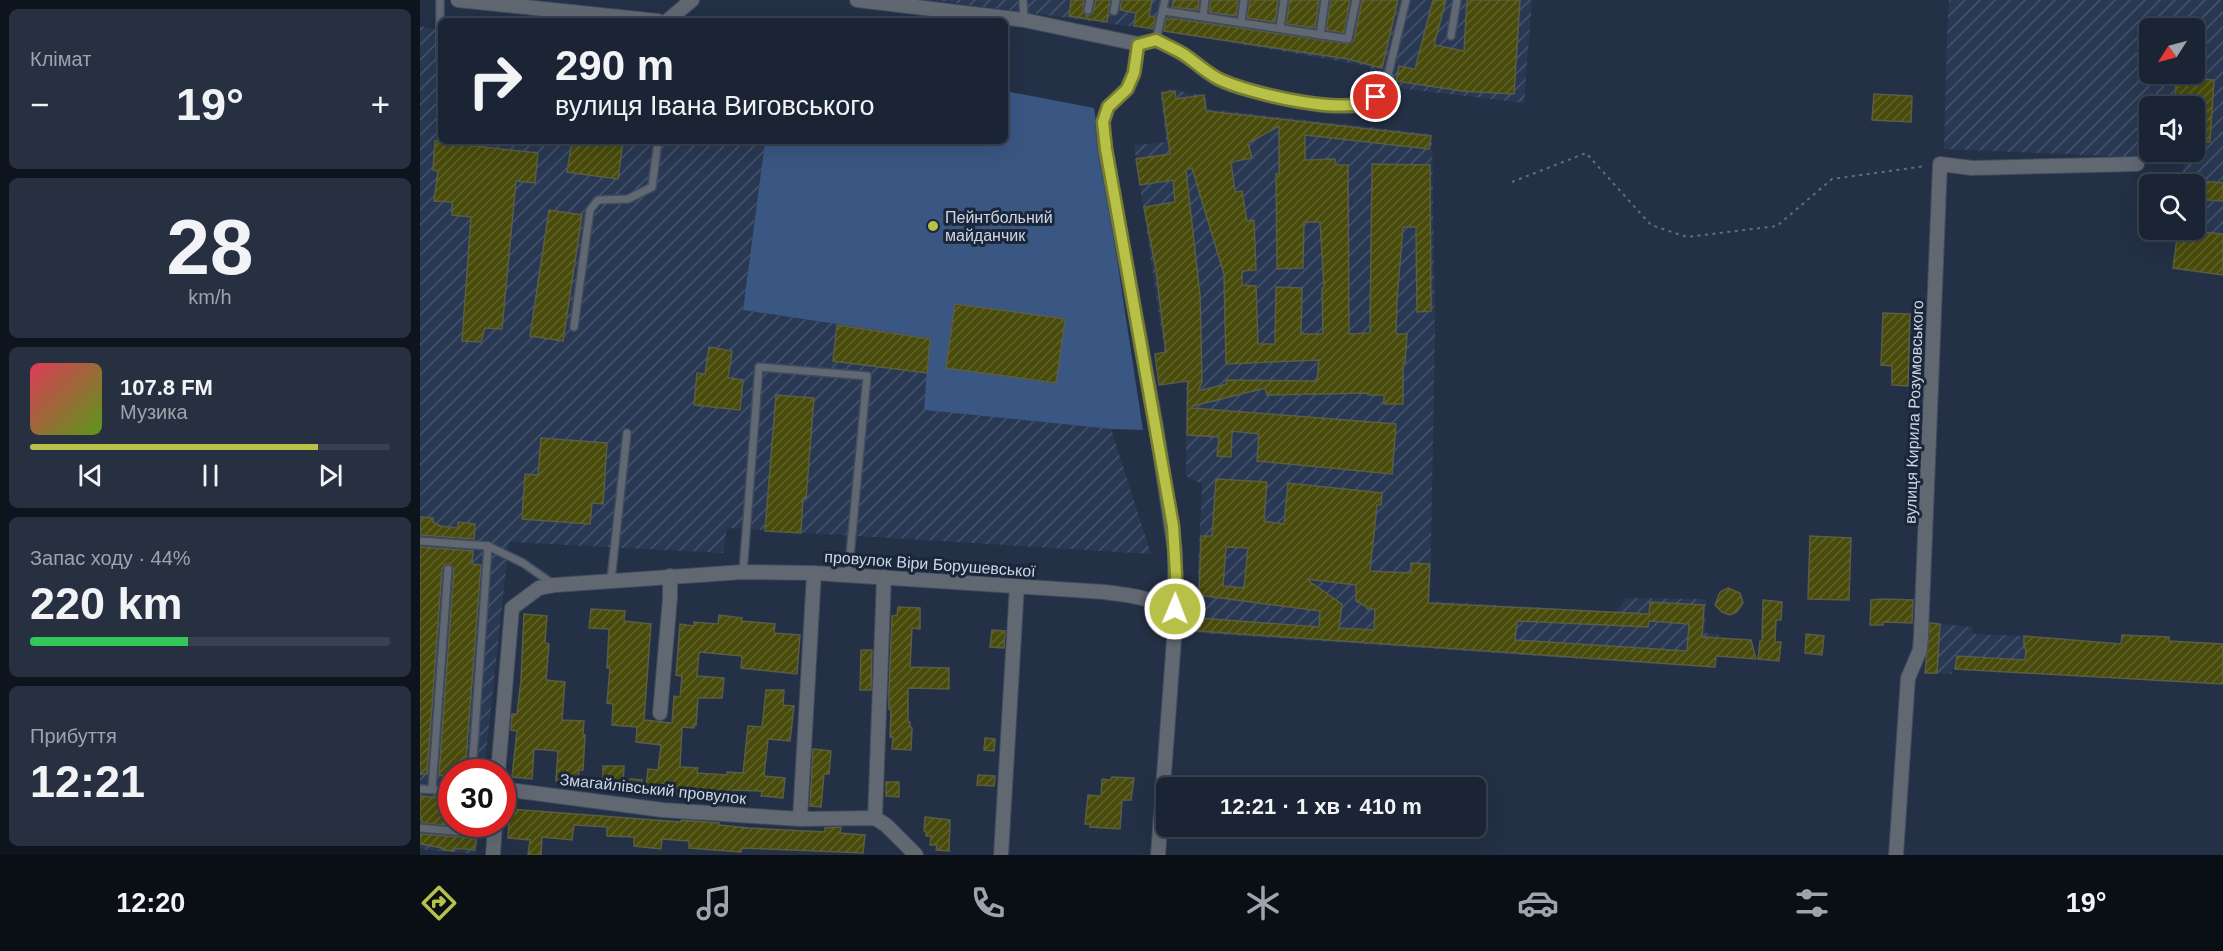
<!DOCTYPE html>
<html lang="uk">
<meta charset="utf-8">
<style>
body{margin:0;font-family:Helvetica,sans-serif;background:#273040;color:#f1f3f6;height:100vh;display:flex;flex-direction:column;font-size:22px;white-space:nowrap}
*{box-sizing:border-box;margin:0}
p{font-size:20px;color:#9fa4ac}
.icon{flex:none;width:33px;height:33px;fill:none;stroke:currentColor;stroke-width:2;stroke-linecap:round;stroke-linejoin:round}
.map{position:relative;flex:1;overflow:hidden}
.panel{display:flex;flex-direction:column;gap:9px;padding:9px;background:#0e141d;width:420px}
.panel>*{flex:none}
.guide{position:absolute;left:18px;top:18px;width:570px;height:126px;border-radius:9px;box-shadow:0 6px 24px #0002,0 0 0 2px #38414f;background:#1a2434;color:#f1f3f6;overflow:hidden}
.needle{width:39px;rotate:234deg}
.controls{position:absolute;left:1719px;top:18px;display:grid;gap:12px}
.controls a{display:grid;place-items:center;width:66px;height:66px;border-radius:9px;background:#1a2434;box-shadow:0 6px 24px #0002,0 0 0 2px #38414f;font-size:30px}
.speed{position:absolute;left:18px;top:759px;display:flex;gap:12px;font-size:30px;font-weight:700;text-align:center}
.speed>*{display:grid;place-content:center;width:78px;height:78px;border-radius:50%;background:#1a2434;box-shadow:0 6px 24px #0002,0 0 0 2px #38414f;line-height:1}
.speed .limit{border:9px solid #d22;background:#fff;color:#111}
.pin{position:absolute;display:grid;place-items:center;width:51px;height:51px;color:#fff;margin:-26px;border:3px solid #fff;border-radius:50%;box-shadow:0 2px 6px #0007}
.me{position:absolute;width:66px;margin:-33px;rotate:1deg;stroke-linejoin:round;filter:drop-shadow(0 0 4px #0008)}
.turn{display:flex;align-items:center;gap:21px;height:126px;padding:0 18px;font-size:27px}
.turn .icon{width:78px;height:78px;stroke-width:2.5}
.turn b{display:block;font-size:42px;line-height:51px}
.big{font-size:45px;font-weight:600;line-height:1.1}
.panel .tile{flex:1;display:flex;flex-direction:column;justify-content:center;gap:9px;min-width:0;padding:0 21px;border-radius:9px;background:#273040}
.panel .dial{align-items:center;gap:0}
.dial b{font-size:78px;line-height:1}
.song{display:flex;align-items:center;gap:18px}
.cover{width:72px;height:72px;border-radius:9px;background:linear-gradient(135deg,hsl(350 70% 55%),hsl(90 70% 35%))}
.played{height:6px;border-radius:3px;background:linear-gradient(90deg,#b8c147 80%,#38414f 80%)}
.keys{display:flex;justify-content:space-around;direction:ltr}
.heat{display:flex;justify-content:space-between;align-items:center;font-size:33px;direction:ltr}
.charge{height:9px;border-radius:4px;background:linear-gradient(90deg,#34c759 44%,#38414f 0)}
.trip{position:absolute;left:736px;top:777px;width:330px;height:60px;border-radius:9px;background:#1a2434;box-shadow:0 6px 24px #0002,0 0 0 2px #38414f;font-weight:600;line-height:60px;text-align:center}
.tab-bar{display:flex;height:96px;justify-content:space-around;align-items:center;background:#0a0e15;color:#9fa4ac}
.tab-bar .icon{width:42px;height:42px}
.tab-bar .active{color:#b8c147}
.tab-bar b{font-size:27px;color:#f1f3f6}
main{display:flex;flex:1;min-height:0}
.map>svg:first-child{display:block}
.industrial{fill:url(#industrial-furrows);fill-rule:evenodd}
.grass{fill:#3a5682}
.building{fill:url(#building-hatch);stroke:#5a5d43;stroke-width:1.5;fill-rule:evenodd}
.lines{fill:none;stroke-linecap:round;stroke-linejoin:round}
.service-casing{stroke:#3f4b5f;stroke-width:10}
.minor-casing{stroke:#3f4b5f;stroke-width:16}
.path{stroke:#626d80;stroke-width:2;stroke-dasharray:3 4.5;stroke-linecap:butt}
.service{stroke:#616872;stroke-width:7}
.minor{stroke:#616872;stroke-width:14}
.route-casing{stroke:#787d2e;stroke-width:15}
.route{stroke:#b8c147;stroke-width:10}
.poi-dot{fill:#b8c147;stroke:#1a263a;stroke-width:2}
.labels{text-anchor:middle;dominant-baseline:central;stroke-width:6;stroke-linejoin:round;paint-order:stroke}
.poi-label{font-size:16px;fill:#cfd7e5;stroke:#1a263a;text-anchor:start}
.street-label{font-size:16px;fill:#cfd7e5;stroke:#1a263a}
</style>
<main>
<section class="panel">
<div class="tile"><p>Клімат</p>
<div class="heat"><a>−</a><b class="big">19°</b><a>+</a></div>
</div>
<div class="tile dial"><b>28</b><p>km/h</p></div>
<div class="tile">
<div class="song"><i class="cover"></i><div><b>107.8 FM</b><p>Музика</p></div></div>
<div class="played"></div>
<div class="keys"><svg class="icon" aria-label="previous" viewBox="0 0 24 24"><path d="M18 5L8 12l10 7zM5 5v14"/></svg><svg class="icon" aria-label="pause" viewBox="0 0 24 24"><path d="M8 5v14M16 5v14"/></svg><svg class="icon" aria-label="next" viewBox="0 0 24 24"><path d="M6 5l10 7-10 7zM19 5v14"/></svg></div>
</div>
<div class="tile"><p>Запас ходу · 44%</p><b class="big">220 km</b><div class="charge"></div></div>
<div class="tile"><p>Прибуття</p><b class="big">12:21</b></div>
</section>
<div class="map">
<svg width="1803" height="855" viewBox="0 0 1803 855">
<defs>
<pattern id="industrial-furrows" width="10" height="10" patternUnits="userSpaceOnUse" patternTransform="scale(1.5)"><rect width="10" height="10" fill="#293953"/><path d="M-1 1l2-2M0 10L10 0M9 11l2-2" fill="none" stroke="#47556c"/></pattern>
<pattern id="building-hatch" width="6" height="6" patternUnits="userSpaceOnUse" patternTransform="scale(1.5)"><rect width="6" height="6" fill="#484b0a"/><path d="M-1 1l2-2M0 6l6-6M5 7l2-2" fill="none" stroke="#61642e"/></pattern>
</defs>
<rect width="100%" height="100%" fill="#233045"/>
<!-- industrial -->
<g class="industrial">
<polygon points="513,0 1112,0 1104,103 970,87 967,79 947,66 737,30"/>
<path d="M1529,0H1803V275L1753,268L1758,230H1774V184H1762L1764,159L1524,149L1527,34ZM1730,28H1774V74H1730ZM1730,106H1774V152H1730Z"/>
<polygon points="0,26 21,30 21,141 345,141 323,310 510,338 504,410 691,429 731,554 307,528 303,553 89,542 64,772 32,772 32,824 59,824 56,854 0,849"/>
<polygon points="755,89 770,94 785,94 788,109 1012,134 1015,330 1010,601 1196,612 1206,598 1286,599 1285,633 1299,634 1296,668 778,633 778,569 782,484 766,476 766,356 745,356 714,145 746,142 740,91"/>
<polygon points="1508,623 1552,627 1553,634 1630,637 1701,644 1702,635 1742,636 1749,637 1749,641 1803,644 1803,684 1532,669 1532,674 1505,673"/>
</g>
<!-- grass -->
<polygon class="grass" points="585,91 674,108 723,430 691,429 504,410 509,338 323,310 345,141 585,141"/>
<!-- building -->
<g class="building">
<polygon points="651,0 664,0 663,11 667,16 673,13 676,0 690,0 687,22 649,16"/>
<polygon points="702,0 732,0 729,16 735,17 733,29 714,26 716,13 700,10"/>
<polygon points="753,0 779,0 778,10 752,7"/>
<polygon points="791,0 818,0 816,16 789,12"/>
<polygon points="830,0 858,0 855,22 827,18"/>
<polygon points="870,0 899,0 895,28 866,24"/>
<polygon points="911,0 930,0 924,33 906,30"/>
<polygon points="942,0 978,0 962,68 928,59 744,31 746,19 750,20 750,18 929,44 934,40"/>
<polygon points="1013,0 1026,0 1014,45 1044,51 1047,0 1100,0 1094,94 1042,91 976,81 979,66 995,69"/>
<polygon points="1756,77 1794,80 1790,142 1774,141 1774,106 1755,106"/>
<path d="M755,91L756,99L784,95L786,111L1011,136L1009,149L885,135V160L915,159V165H928L929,334L950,333L952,164L1010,165L1011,311L997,312L996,227H983L977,299L976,334H987L985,363H983V404H964V395H948V393L847,395L845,388L773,406L772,408L976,424L972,474L837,461L839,434L812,431L811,457L797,456L799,437L767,435L768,381L739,385L735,354L746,352L736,270L724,207L755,202L753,180L720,185L716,159L750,154L742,93ZM859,126V174H856L857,269L883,268L884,222H900L904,288H902L903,334H881L882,288L856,287L855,344H838L836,286L822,285V271L836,270L834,220L827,221L822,191L815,192L811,162L832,158L828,143ZM772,168L804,274L806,364L899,360L897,381L806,380L807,384L778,391L782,382L780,295L766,170Z"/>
<polygon points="1454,94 1492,96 1491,122 1452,120"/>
<polygon points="15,141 36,141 36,144 118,153 115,183 96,181 82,329 65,328 61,342 42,341 51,217 32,215 32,202 14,201 18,171 13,170"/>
<polygon points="152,141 203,141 198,179 147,172"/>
<polygon points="1774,180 1803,183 1803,201 1777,199 1777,194 1774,194"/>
<polygon points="129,210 162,215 143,341 110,336"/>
<polygon points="1758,230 1803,234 1803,275 1753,268"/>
<polygon points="535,304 645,319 636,383 526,368"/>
<polygon points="1463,313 1490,314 1488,386 1472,385 1472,366 1461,365"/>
<polygon points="417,325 510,339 507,373 413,361"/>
<polygon points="289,347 312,351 308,378 323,380 320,410 274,405 277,373 285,374"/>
<polygon points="356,395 394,398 386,499 383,498 381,533 345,531"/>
<polygon points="121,438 187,443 183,504 172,503 170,524 102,519 105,474 118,475"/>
<path d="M796,479L847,482L844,521L864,524L868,483L962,493L961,505H957L950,571L991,573V563L1010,564L1008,603L1229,614L1230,602L1284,605L1282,637L1331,640L1336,659L1296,656L1295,667L778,631L779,618L899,627L900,611L779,595L781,536H792ZM806,547L828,548L824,588L803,586ZM886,579L936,585V601L947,607V609H955L954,630L919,628L922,604ZM1097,621L1228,627L1229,621L1269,624L1267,651L1095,640Z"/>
<polygon points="0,517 13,518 13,522 20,526 38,528 38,522 55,524 54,539 0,535"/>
<polygon points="1390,536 1431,538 1429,600 1388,599"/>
<polygon points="0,547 53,551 52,564 61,565 45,772 32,772 32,777 19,775 34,569 29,564 25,564 22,569 7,774 0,774"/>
<polygon points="1308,588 1320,593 1323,603 1317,612 1310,615 1302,612 1295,605 1300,592"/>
<polygon points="1464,599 1493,600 1492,623 1463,622 1463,625 1450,625 1451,600"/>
<polygon points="1343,600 1362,602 1361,620 1356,620 1355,642 1361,642 1359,661 1338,659 1340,641 1342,641"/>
<polygon points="478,607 500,608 500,629 492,628 490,667 529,668 529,689 488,688 488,722 490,722 490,727 492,728 491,750 472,749 473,737 470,737 471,710 469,709 469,691 472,616 477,615"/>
<polygon points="171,609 205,611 204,621 231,624 224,720 252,723 254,696 260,697 262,676 256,675 260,624 274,626 274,622 298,624 299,615 322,618 321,621 355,624 354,633 380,635 377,674 321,668 322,656 279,652 277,676 304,678 302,698 278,698 276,725 274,724 274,728 262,727 260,767 278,768 277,773 307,775 307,772 323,773 328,726 342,727 346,690 364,690 363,705 374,706 370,741 348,739 344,776 365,778 363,798 341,796 342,791 313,790 313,793 277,791 277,795 250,793 250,789 226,787 228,769 238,770 241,745 216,742 217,727 192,725 193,704 187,703 190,668 187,668 189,629 169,628"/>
<polygon points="104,614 127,616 125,643 129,644 126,680 145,682 142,720 164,721 163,734 165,735 163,770 159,770 158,782 136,781 138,751 114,749 112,779 92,777 97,731 91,730 92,714 97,714 101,680"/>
<polygon points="1510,623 1520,624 1517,673 1505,673"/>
<polygon points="572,630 585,631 584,648 570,647"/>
<polygon points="1386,634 1404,636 1402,655 1385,653"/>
<polygon points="1702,635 1749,637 1749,641 1803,644 1803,684 1535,669 1537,656 1605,660 1606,648 1604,648 1604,636 1701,644"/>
<polygon points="441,650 452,650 451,690 440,690"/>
<polygon points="565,738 575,739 574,751 564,750"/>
<polygon points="393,749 411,751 409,774 404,774 401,807 390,806"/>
<polygon points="183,766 204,766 203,785 183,784"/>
<polygon points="558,775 575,776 574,786 557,785"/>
<polygon points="692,777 714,778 711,800 702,800 700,829 670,827 670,824 665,824 668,795 681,796 682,779 691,780"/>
<polygon points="210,779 222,780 221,792 209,791"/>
<polygon points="466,782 479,782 479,797 466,796"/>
<polygon points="0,796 32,799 32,812 27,812 26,825 2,823 2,820 0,820"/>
<polygon points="90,809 261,822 261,820 299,823 299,825 329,828 405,832 405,828 421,827 420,833 445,835 443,853 322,848 321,852 269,848 269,841 242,839 241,849 214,846 214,837 187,836 187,827 154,825 152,840 122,837 121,855 108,855 110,840 88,838"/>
<polygon points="505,817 530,820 529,851 516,850 517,845 510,845 511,836 506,836 506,831 504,831"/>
<polygon points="0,834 56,838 55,850 33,848 33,851 23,850 23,848 0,844"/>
</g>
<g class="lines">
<!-- service casing -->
<g class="service-casing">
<g id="service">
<polyline points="20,0 20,61"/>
<polyline points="603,0 604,20"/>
<polyline points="668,10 670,0"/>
<polyline points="694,11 696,0"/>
<polyline points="744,11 928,39 936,0"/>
<polyline points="783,16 785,0"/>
<polyline points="821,23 824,0"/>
<polyline points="860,28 864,0"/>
<polyline points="900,35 905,0"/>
<polyline points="1031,36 1037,0"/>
<polyline points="736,40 745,0"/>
<polyline points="967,79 986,0"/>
<polyline points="154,327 170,210 178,200 208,199 232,187 238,141"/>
<polyline points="0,541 68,546 103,563 133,584"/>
<polyline points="323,572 339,367 447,376 428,576"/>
<polyline points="191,580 207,433"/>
<polyline points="52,772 68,546"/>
<polyline points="0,789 32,791"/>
<polyline points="12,789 28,569"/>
<polyline points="0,828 45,832 46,824"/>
</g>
</g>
<!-- minor casing -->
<g class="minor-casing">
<g id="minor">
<polyline points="38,0 238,21"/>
<path d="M437,0L604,20L718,44L736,40C745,45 755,49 764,55C776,62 786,73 798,79C823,92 928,117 951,101C958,97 962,86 967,79"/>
<polyline points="247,21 272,0"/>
<polyline points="718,44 714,73 707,89 688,107 683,122 685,149 736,426 755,551 755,626 738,855"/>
<polyline points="240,713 250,598 250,576"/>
<path d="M78,772L92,608L119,588L135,585L323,572L394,573L685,592C717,597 738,594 755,626"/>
<polyline points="82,789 243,810 380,819 455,818 466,825 496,855"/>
<polyline points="455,818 464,577"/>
<polyline points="380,819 394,573"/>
<polyline points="73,855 75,824"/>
<polyline points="581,855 597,585"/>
<polyline points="1476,855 1488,678 1500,650 1501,635 1520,164 1552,168 1717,164"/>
</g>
</g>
<!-- path -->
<polyline class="path" points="1092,182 1166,153 1231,225 1267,237 1357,226 1412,179 1506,166"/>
<!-- service -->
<use href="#service" class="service"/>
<!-- minor -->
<use href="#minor" class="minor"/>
</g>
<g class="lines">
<!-- route casing -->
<g class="route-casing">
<path id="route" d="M755,609L756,574L753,526L686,149L683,122L688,107L707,89L714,73L718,45L736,40C745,45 756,49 765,55C776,63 787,73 799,79C827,93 933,119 956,97"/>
</g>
<!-- route -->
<use href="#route" class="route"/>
</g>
<!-- markers -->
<circle class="poi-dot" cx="513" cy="226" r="6"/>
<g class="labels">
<!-- poi labels -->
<g class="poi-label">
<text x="525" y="217">Пейнтбольний<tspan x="525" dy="18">майданчик</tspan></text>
</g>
<!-- street labels -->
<g class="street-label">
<text transform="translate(1494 412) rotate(-88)">вулиця Кирила Розумовського</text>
<text transform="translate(510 564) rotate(4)">провулок Віри Борушевської</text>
<text transform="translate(233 789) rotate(6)">Змагайлівський провулок</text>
</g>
</g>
</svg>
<div class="controls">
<a><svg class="needle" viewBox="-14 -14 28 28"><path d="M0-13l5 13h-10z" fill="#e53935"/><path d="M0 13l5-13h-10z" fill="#9fa4ac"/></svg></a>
<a><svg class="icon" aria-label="sound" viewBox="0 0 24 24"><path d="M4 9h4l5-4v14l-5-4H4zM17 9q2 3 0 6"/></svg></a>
<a><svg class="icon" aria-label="search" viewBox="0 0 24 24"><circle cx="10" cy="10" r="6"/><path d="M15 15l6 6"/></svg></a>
</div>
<div class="speed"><div class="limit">30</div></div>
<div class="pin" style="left:956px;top:97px;background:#d93025"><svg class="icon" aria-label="arrive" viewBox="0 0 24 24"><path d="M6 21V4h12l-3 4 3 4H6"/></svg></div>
<svg class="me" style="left:755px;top:609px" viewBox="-20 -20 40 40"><circle r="17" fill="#b8c147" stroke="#fff" stroke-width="3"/><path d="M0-11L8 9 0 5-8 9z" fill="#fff"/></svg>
<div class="trip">12:21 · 1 хв · 410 m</div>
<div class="guide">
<div class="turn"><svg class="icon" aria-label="right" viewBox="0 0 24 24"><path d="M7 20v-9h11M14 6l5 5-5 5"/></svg><div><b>290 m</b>вулиця Івана Виговського</div></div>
</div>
</div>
</main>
<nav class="tab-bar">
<b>12:20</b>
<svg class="icon active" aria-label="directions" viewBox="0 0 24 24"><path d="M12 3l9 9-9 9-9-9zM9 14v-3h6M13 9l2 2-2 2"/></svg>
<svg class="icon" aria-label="music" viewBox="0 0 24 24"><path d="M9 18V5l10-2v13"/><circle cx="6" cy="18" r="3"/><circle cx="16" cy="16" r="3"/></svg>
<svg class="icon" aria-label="phone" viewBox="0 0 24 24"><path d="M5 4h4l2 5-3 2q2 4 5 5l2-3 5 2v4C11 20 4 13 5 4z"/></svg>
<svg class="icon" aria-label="climate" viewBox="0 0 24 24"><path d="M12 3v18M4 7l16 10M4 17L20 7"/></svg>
<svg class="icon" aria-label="car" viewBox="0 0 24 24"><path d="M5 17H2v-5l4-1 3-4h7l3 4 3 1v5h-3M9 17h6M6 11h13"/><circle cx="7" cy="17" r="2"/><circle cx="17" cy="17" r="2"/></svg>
<svg class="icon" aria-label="filters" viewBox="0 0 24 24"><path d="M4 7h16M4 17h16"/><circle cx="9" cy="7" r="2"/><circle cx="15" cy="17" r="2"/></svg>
<b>19°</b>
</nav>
